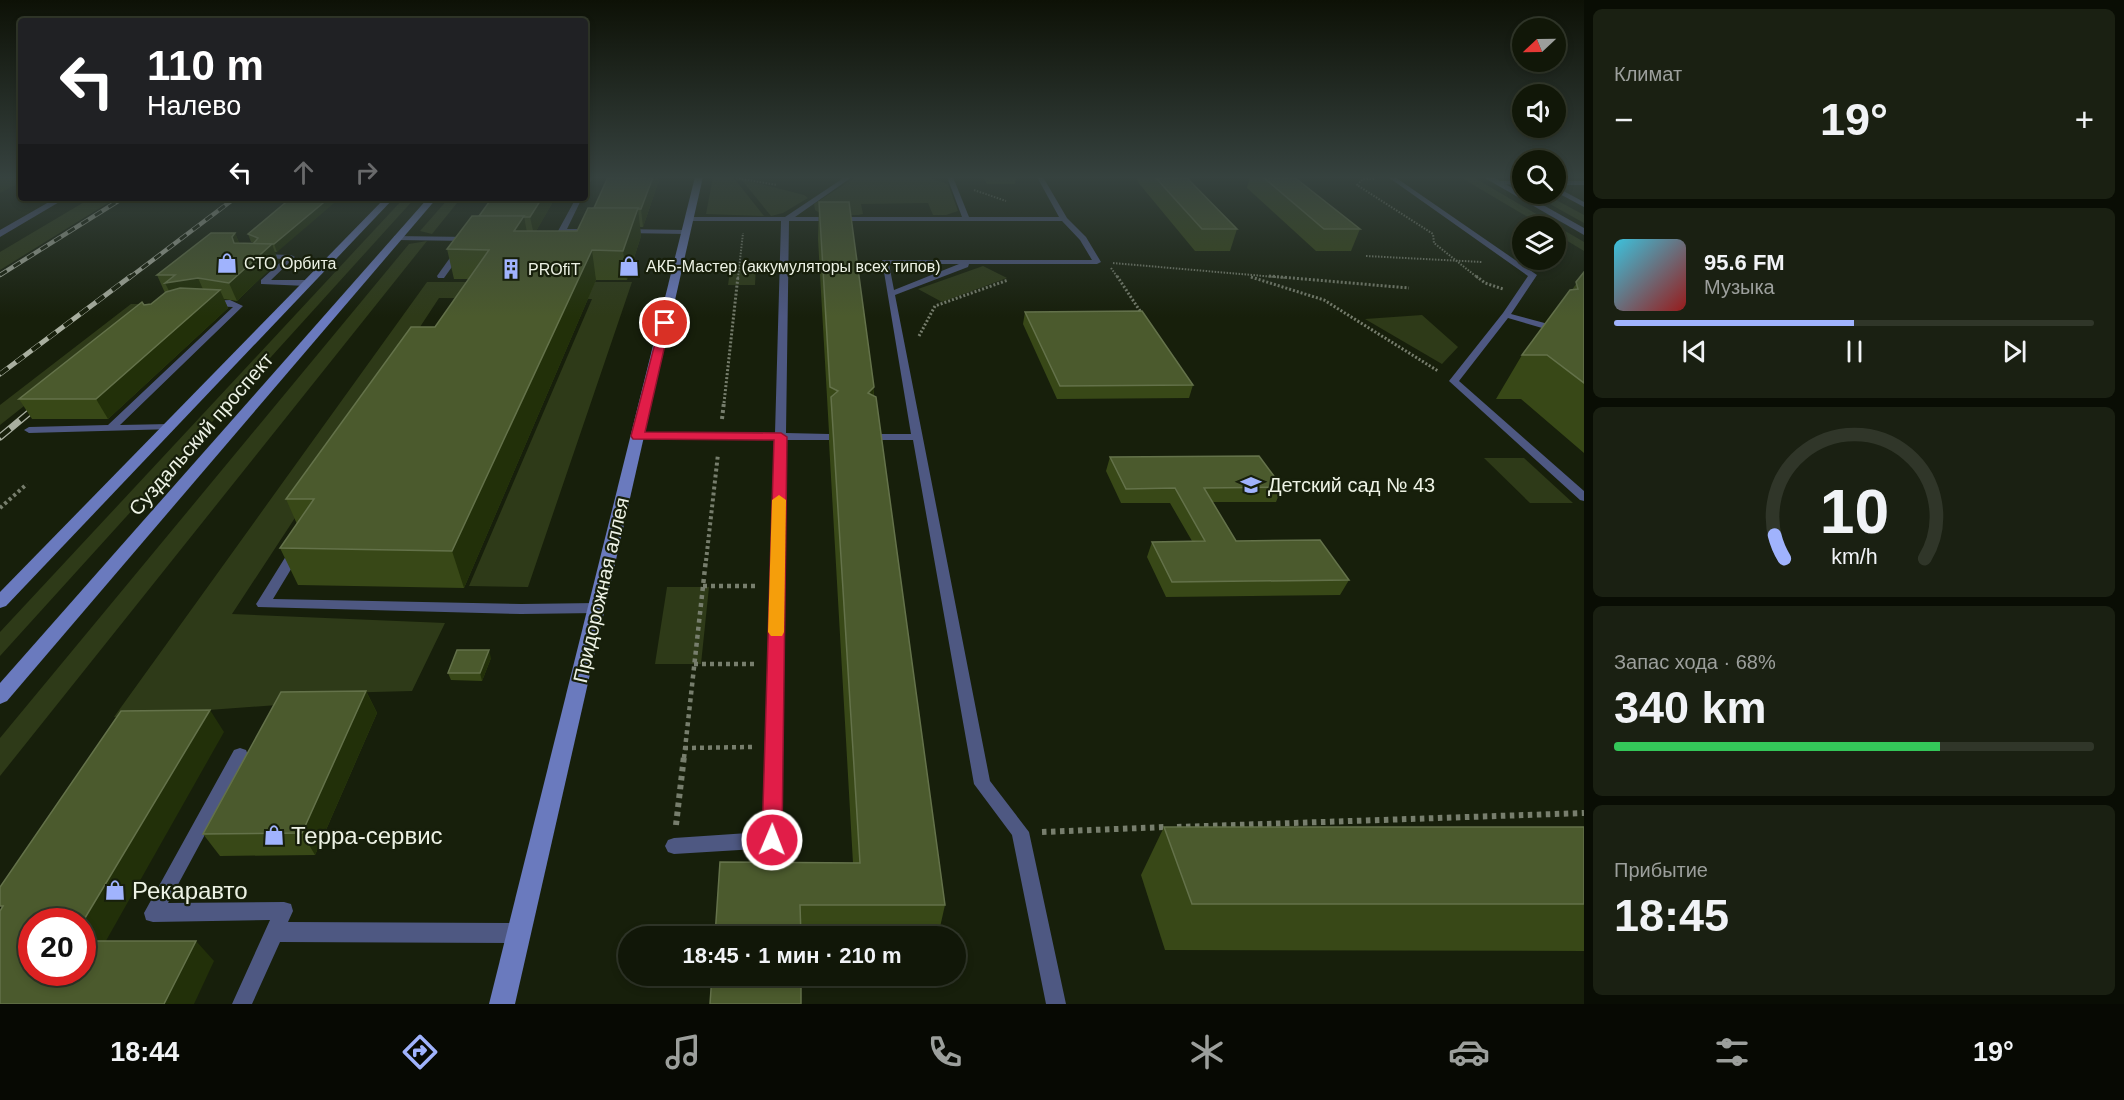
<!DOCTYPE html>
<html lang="ru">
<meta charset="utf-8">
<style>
body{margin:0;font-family:Arial,sans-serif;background:#1a2012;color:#f1f3f6;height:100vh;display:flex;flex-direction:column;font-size:22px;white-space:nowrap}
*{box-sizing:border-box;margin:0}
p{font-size:20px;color:#9c9f9c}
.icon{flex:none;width:33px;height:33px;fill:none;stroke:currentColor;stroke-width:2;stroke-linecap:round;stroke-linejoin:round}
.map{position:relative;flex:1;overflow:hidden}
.drawer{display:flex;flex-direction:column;gap:9px;padding:9px;background:#090d04;width:540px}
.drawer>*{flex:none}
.guide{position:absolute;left:18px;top:18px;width:570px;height:183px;border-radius:6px;box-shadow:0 3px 9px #0003,0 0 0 2px #303629;background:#202124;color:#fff;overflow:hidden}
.needle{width:39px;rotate:248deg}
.fabs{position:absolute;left:1512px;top:18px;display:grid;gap:12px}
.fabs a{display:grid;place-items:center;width:54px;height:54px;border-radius:50%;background:#111708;box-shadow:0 3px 9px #0003,0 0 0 2px #303629;font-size:30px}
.speed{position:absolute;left:18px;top:908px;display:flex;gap:12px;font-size:30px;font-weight:700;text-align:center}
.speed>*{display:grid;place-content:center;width:78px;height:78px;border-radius:50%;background:#111708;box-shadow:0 3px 9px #0003,0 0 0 2px #303629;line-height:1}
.speed .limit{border:9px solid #d22;background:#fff;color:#111}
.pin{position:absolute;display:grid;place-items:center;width:51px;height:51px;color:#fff;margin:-26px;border:3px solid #fff;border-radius:50%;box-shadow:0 2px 6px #0007}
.me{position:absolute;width:66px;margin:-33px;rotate:1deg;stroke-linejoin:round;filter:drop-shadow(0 0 4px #0008)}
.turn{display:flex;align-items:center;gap:21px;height:126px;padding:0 30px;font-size:27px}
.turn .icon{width:78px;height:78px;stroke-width:2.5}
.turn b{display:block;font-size:42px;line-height:51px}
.lanes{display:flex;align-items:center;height:57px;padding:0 30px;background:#0003;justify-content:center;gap:30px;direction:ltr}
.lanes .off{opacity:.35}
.big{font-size:45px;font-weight:800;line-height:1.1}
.drawer .widget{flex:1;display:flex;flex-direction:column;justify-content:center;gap:9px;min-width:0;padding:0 21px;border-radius:9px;background:#1a2012}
.drawer .dial{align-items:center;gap:0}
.dial svg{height:156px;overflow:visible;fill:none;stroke:#303629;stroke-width:7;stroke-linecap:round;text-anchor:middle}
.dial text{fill:#f1f3f6;stroke:none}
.song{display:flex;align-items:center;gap:18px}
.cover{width:72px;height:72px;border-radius:9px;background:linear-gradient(135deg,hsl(190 70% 55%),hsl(0 70% 35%))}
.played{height:6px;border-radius:3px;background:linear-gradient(90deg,#a0b3fd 50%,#303629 50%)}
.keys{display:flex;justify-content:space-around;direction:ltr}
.heat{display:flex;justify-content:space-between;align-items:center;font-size:33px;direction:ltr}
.charge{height:9px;border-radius:4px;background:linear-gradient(90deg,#34c759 68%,#303629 0)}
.trip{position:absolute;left:618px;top:926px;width:348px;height:60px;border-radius:30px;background:#111708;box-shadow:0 3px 9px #0003,0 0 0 2px #303629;font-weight:800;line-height:60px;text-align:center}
.dock{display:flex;height:96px;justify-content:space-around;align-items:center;background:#070903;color:#9c9f9c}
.dock .icon{width:42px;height:42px}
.dock .active{color:#a0b3fd}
.dock b{font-size:27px;color:#f1f3f6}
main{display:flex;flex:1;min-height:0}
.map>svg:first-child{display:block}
.green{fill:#2e3a18}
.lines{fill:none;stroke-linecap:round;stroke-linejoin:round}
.path-far4{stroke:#777e6d;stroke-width:2;stroke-dasharray:1.5 1.5;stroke-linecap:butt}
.path-far3{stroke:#777e6d;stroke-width:3;stroke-dasharray:2 2;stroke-linecap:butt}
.path-far2{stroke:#777e6d;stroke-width:4;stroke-dasharray:3 3;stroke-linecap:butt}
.path-far1{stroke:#777e6d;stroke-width:4.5;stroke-dasharray:4 4;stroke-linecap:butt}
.path{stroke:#777e6d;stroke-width:6;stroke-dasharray:4.5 4.5;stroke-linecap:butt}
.lane{fill:#4e5882;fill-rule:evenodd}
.street{fill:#4e5882;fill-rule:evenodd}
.secondary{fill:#6a7abe;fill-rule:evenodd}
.rail-far2-casing{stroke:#a9afa0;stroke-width:4.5}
.rail-far1-casing{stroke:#a9afa0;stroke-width:5}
.rail-casing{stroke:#a9afa0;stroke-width:7}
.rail-far2{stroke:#171f0b;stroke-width:3;stroke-dasharray:8;stroke-linecap:butt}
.rail-far1{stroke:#171f0b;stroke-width:4;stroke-dasharray:10;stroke-linecap:butt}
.rail{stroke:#171f0b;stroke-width:4.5;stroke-dasharray:13;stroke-linecap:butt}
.wall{fill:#384817}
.shaded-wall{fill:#223009}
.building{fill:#4b5a2d;stroke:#64724a;stroke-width:1.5}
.route{fill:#e11d48;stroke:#92132f;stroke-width:1.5}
.slow{fill:#f59e0b}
.labels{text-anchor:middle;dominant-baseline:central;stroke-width:4.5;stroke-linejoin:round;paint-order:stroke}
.far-poi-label{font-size:16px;fill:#edf2e5;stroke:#171f0b;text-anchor:start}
.street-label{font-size:20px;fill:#edf2e5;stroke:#171f0b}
.poi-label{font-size:20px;fill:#edf2e5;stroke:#171f0b;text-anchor:start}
.near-poi-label{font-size:24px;fill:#edf2e5;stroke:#171f0b;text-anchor:start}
</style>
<main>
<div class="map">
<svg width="1584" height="1004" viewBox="0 0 1584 1004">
<rect width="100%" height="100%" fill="#171f0b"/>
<!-- green -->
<g class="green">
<polygon points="713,177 733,177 764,216 706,214"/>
<polygon points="856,177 927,177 948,184 958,211 946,215 933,215 928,203 861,204 863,214 858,215 823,215 815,210 814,204"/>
<polygon points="1460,177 1473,177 1584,242 1584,251 1556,234 1556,226 1543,226"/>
<polygon points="741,179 804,195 808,198 783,213 771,216"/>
<polygon points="1532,194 1545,194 1584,215 1584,223"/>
<polygon points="91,198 116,198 0,270 0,252"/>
<polygon points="404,198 415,198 0,656 0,632"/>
<polygon points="449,198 461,198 432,234 420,231"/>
<polygon points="427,241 0,776 0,738 409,244"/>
<polygon points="731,264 756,264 755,285 728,285"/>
<polygon points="983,266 1007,278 942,302 918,289"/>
<polygon points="427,282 632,282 528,587 469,586 592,299 439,298 232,614 445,623 412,691 336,693 331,701 114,717"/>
<polygon points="131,304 153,304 0,425 0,405"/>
<polygon points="1422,315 1458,347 1442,364 1365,319"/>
<polygon points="1484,458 1524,458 1573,503 1530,503"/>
<polygon points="667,587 709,587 701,664 655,664"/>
</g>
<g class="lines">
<!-- path-far4 -->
<g class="path-far4">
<polyline points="736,178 777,185"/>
<polyline points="1374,179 1363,179 1357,185 1433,234 1434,243 1478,278"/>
<polyline points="974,190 1006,201"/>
<polyline points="1366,256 1482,262"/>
<polyline points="1113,263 1287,278"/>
<polyline points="1111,268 1118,278"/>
<polyline points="1251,277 1253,278"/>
<polyline points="738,278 743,233"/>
</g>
<!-- path-far3 -->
<g class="path-far3">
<polyline points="1117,276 1142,314"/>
<polyline points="1269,276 1409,288"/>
<polyline points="1476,276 1485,283 1503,289"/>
<polyline points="1251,277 1324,300 1438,371"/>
<polyline points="919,336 935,306 1008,280"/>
<polyline points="724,403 738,276"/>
</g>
<!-- path-far2 -->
<g class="path-far2">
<polyline points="722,419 724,402"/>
<polyline points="0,508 27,484"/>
<polyline points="706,561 718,454"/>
</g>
<!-- path-far1 -->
<g class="path-far1">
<polyline points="703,586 758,586"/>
<polyline points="694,664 754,664"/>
<polyline points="684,748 752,747"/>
<polyline points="684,758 706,559"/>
</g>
<!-- path -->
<g class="path">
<polyline points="676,825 684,756"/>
<polyline points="1177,827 1584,813"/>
<polyline points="1042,832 1166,827"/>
</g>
<!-- lane -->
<g class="lane">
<polygon points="587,177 593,177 587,187 585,188"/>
<path d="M845,177H852L795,217H962L947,177H953L969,217H1059L1037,177H1043L1067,218L1086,237L1101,262L1097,264H969L968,267L895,295L990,781L1029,832L1066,1004H1046L1012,835L974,784L913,440H872L867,437L872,434H911L882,260H1092L1080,240L1062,221H789L786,433L829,434L834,437L829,440H786L781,840L778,846L772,848L674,854L668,852L665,846L668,840L674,838L763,832L775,440L638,439L633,436L638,433H775L781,221H689L685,219L689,217H785ZM889,264H959L894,290Z"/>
<polygon points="1388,177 1395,177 1537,275 1511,314 1552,325 1552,329 1549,330 1508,318 1459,381 1584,491 1584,501 1580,500 1449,381 1503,313 1528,276"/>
<polygon points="1497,181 1522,181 1522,185 1495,184 1495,182"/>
<rect x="1556" y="181" width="28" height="4"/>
<polygon points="1556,187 1584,202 1584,207 1556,192"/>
<polygon points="576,198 582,198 567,229 595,229 595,233 562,233 558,231"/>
<polygon points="621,229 686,230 690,232 686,234 624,233 621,233"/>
<polygon points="394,236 471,237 475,239 471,241 397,240 394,240"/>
<polygon points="457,248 464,250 444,278 438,278 437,276"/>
<polygon points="259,254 291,255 295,257 271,280 307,280 311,283 307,286 261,284 261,280 284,259 262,258 259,258"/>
<polygon points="230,300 243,306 120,425 170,424 174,425 175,427 174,429 29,433 24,430 29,427 108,425 233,307 211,306 207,303 208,301"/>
<polygon points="296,547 302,551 273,599 521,604 597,603 602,604 604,608 602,612 597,613 521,614 258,607 256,604 258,601 291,548"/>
<polygon points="240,748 246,750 248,755 168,903 284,902 291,904 293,911 288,922 519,923 526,926 529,933 526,940 519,943 280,942 252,1004 232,1004 270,920 153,922 146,920 144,913 234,750"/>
</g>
<!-- street -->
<g class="street">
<polygon points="1483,177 1493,177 1584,228 1584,235"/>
<polygon points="56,198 66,198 0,237 0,230"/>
</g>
<!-- secondary -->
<g class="secondary">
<polygon points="695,177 703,177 515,1004 489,1004"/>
<polygon points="385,198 394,198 6,606 0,608 0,592"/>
<polygon points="428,198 437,198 7,701 0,704 0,683"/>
</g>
<!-- rail-far2 casing -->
<g class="rail-far2-casing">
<g id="rail-far2">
<polyline points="0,275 123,198"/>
<polyline points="129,278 235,198"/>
</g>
</g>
<!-- rail-far1 casing -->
<g class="rail-far1-casing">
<polyline id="rail-far1" points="0,374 131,276"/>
</g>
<!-- rail casing -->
<g class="rail-casing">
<polyline id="rail" points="0,437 42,402"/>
</g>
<!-- rail-far2 -->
<use href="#rail-far2" class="rail-far2"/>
<!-- rail-far1 -->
<use href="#rail-far1" class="rail-far1"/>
<!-- rail -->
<use href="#rail" class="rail"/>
</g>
<!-- wall -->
<g class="wall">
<polygon points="660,177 643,227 640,227 641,236 627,280 596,280 464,588 298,585 280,548 297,524 286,499 435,327 469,279 454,279 447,249 479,216 492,198 555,198 536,231 577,231 594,208"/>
<polygon points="983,177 1016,177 1015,184 987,184"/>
<polygon points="1138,177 1186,177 1237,229 1230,251 1195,251 1137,181"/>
<polygon points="1250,177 1294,177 1360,229 1351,251 1316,251 1247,188"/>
<polygon points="291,198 277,252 275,252 278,261 237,301 224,299 228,308 108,419 32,419 19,399 144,305 151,304 165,293 157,275 235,233 239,243 253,244 254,243 251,242 248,234"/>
<polygon points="819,202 874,387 874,396 945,905 938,936 715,936 853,863 829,442 829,432 818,239"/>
<polygon points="1584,272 1584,453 1521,399 1496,399 1522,355 1572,290"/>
<polygon points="1025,312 1193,385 1189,398 1057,399 1023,324"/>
<polygon points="1110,457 1282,487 1276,502 1212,502 1236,541 1349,580 1340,595 1166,597 1147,557 1152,542 1192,541 1170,503 1121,503 1106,471"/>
<polygon points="491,658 482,681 451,680 448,673"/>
<polygon points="366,691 377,713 315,855 220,856 203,834"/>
<polygon points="1164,827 1584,827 1584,951 1165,950 1141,875"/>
</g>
<!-- shaded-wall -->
<g class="shaded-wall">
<polygon points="0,177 21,177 21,182 0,193"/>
<polygon points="653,177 660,177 643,227 641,209"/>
<polygon points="329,198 340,198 277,252 274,244"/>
<polygon points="542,198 555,198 534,235 530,217"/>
<polygon points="638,208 641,236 627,280 623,251"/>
<polygon points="524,216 529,244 514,231"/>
<polygon points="235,233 242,250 239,254 232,237"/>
<polygon points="272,244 278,261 237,301 229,283"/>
<polygon points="592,250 596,280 464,588 452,551"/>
<polygon points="198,278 206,296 174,301 165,283"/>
<polygon points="220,290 228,308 108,419 96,399"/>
<polygon points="874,387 871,432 868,393"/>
<polygon points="489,650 491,658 482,681 480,673"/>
<polygon points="366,691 377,713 315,855 302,833"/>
<polygon points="210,710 224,732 94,962 82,951 82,923"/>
<polygon points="196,941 214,961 194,1004 164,1004"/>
</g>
<!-- building -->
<g class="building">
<polygon points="608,177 653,177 641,209 637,209 638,208 594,208"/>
<polygon points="1155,177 1186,177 1237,229 1202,229"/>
<polygon points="1263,177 1294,177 1360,229 1324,229"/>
<polygon points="291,198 329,198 274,244 253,244 258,238 248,234"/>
<polygon points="492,198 542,198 530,217 523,217 524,216 479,216"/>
<polygon points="819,202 849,202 874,387 868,393 876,397 945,905 800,905 801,936 715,936 720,862 860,863 831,397 838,391 830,387"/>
<polygon points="588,208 638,208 623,251 592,250 452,551 280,548 314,499 286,499 411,327 435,327 489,250 447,249 472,216 524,216 514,231 577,231"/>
<polygon points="211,233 235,233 232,237 234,243 272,244 229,283 198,278 165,283 175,275 157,275"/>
<polygon points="1584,272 1584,383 1547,355 1522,355 1570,290 1578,289 1576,282"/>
<polygon points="180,288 220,290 96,399 19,399 142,302 144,305 151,304 166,292"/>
<polygon points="1142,311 1193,385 1060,386 1025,312"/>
<polygon points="1259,456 1282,487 1204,488 1236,541 1320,540 1349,580 1172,582 1152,542 1205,541 1175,488 1126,489 1110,457"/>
<polygon points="457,650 489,650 480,673 448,673"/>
<polygon points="366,691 302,833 203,834 281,692"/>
<polygon points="210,710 82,923 82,921 32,921 32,972 82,972 82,941 196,941 164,1004 0,1004 0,911 3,906 0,906 0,887 121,711"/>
<polygon points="1164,827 1584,827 1584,904 1192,904"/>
<polygon points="712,975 801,975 801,1004 710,1004"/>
</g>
<!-- sky -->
<linearGradient id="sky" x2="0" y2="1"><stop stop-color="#0d1106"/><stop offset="0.56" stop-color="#36423f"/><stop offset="1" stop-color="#36423f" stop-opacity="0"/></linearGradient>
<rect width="1584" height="317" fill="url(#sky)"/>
<!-- route -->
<polygon class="route" points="661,320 670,323 645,432 781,433 787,437 782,840 779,847 772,849 765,847 762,840 774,440 633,439 631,436"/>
<!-- slow -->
<polygon class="slow" points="779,495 786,500 784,632 782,636 771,636 768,632 772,500"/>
<!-- icons -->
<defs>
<g id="shop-bare" transform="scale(1.62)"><path d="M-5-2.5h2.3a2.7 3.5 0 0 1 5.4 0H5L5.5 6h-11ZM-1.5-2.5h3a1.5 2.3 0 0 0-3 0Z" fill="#a0b3fd" stroke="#171f0b" stroke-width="2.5" paint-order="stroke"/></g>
<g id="building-bare" transform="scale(1.62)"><path d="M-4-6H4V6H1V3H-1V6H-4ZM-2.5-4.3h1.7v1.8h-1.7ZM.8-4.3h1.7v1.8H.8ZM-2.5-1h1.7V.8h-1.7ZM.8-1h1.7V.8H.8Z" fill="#a0b3fd" stroke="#171f0b" stroke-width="2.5" paint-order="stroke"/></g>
<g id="school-bare" transform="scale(1.62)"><path d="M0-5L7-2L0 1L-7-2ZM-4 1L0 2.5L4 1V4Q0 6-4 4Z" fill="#a0b3fd" stroke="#171f0b" stroke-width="2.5" paint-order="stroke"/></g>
</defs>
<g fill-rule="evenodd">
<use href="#shop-bare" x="227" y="263"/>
<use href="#shop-bare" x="629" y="266"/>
<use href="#building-bare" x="511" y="269"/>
<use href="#school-bare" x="1251" y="485"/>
<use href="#shop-bare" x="274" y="835"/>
<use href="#shop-bare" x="115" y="890"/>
</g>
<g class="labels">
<!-- far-poi labels -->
<g class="far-poi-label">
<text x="244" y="263">СТО Орбита</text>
<text x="646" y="266">АКБ-Мастер (аккумуляторы всех типов)</text>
<text x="528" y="269">PROfiT</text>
</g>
<!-- street labels -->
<g class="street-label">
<text transform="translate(201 434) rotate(-49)">Суздальский проспект</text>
<text transform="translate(601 590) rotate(-77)">Придорожная аллея</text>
</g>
<!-- poi labels -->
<g class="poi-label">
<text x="1268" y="485">Детский сад № 43</text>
</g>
<!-- near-poi labels -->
<g class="near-poi-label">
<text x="291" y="835">Терра-сервис</text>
<text x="132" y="890">Рекаравто</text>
</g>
</g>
</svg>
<div class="fabs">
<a><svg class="needle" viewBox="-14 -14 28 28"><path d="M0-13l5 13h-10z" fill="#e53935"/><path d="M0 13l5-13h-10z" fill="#9c9f9c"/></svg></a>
<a><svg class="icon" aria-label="sound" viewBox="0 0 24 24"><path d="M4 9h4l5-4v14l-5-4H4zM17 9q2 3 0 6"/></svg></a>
<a><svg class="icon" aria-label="search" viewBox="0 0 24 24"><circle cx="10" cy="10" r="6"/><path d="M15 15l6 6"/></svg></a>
<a><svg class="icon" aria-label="layers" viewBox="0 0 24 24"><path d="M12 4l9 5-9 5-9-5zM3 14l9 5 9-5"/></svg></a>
</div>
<div class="speed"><div class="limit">20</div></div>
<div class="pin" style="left:665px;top:323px;background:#d93025"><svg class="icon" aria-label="arrive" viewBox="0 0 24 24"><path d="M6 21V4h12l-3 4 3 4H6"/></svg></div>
<svg class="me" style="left:772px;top:840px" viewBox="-20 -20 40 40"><circle r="17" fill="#e11d48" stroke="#fff" stroke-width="3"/><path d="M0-11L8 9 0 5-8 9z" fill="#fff"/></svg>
<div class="trip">18:45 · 1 мин · 210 m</div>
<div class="guide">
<div class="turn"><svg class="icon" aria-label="left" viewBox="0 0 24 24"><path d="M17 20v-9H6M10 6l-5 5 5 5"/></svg><div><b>110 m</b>Налево</div></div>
<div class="lanes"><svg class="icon" aria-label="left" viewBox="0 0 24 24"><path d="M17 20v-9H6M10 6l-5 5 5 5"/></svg><svg class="icon off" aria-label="ahead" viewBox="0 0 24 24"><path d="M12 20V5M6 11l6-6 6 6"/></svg><svg class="icon off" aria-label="right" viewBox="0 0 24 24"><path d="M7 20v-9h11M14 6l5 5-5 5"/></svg></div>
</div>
</div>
<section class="drawer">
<div class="widget"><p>Климат</p>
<div class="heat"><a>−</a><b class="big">19°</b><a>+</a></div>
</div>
<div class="widget">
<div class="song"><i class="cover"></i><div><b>95.6 FM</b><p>Музыка</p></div></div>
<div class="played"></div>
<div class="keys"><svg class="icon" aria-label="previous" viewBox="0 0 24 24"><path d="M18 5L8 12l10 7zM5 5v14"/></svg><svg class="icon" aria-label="pause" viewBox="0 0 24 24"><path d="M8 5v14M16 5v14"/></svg><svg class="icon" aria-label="next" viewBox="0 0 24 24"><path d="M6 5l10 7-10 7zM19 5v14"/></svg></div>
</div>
<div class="widget dial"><svg viewBox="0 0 100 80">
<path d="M14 69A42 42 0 1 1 86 69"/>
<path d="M14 69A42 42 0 0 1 9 57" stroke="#a0b3fd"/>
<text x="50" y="56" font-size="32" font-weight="700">10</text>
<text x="50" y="72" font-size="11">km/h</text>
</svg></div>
<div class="widget"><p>Запас хода · 68%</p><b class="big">340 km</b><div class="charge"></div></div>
<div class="widget"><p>Прибытие</p><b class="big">18:45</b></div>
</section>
</main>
<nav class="dock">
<b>18:44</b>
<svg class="icon active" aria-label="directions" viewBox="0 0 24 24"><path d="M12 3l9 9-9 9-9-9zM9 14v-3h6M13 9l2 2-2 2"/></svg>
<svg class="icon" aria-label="music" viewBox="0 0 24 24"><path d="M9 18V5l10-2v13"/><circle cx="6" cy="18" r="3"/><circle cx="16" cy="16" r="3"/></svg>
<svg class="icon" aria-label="phone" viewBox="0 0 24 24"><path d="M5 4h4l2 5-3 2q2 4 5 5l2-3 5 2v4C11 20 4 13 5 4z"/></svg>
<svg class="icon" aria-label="climate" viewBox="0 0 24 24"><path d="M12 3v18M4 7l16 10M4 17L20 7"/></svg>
<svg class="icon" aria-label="car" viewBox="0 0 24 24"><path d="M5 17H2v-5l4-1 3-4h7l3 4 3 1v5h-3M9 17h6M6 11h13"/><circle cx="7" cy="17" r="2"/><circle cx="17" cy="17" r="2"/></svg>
<svg class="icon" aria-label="filters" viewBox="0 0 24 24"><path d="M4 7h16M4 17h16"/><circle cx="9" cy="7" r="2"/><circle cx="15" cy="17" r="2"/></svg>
<b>19°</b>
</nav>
